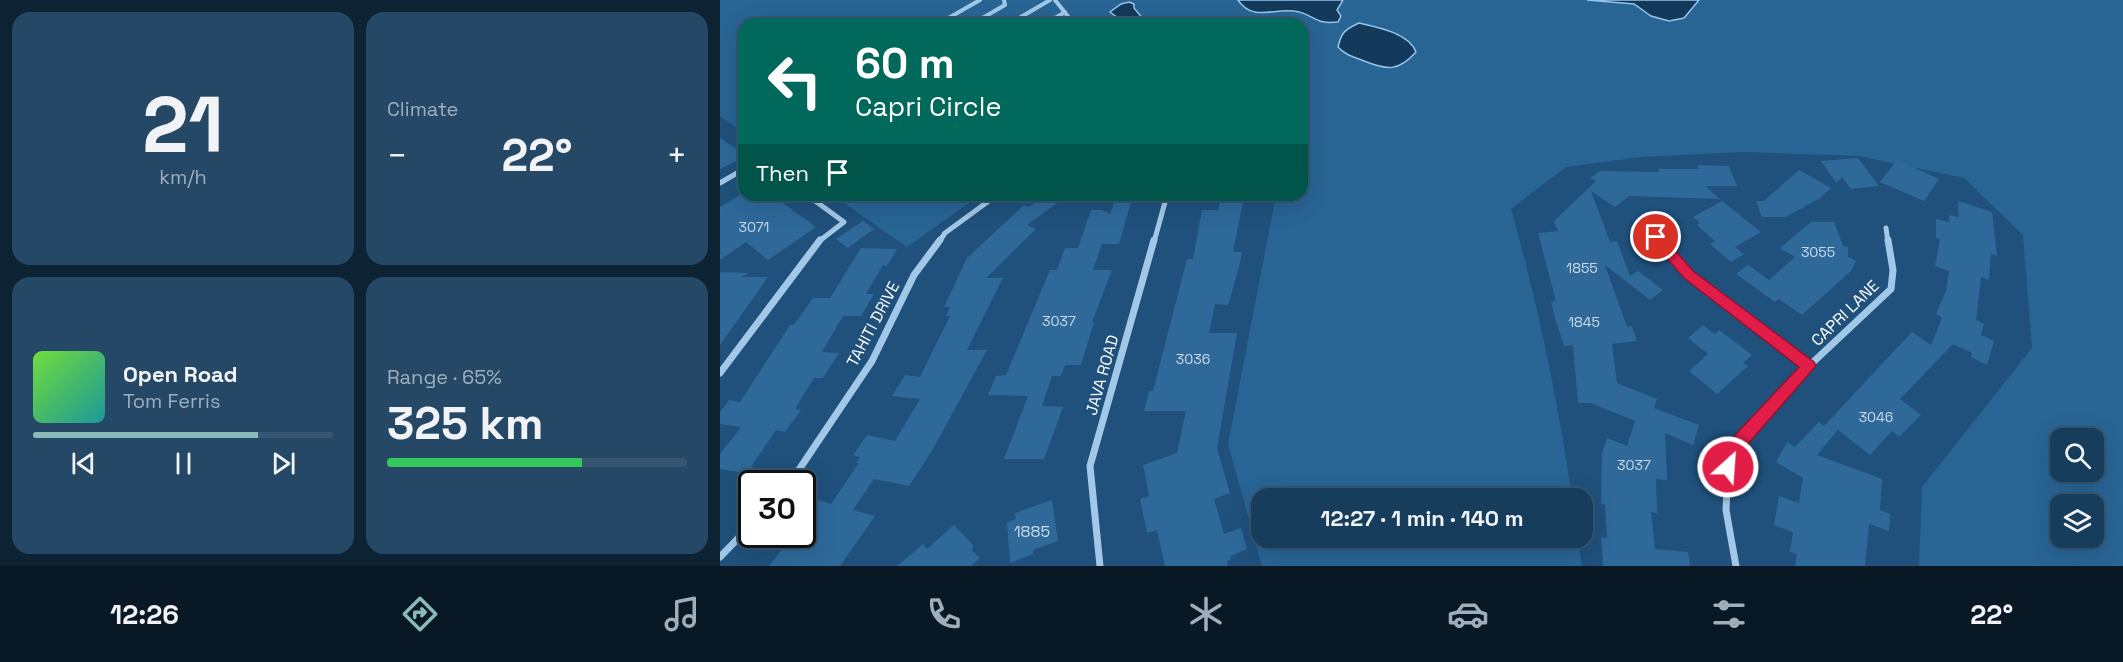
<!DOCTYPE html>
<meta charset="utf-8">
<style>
body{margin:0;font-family:"Space Grotesk",sans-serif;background:#244866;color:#f1f3f6;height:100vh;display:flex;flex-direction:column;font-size:22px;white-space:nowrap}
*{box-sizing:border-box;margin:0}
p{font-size:20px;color:#9eaebc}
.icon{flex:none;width:33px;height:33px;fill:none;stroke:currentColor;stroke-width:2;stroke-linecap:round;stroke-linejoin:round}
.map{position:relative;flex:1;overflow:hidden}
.panel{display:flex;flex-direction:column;gap:12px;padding:12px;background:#0d2233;width:720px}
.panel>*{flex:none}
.banner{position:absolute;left:18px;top:18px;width:570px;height:183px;border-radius:18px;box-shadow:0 6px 24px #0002,0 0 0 2px #365672;background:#00695c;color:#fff;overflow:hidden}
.tools{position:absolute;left:1330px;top:428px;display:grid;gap:12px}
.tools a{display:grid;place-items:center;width:54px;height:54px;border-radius:12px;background:#173d5d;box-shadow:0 6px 24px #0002,0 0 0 2px #365672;font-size:30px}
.speed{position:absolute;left:18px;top:470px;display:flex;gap:12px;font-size:30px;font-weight:700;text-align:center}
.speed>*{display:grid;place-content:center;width:78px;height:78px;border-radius:50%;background:#173d5d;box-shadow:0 6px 24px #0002,0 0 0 2px #365672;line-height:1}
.speed .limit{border:3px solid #111;border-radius:9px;background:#fff;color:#111}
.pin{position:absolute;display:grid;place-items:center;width:51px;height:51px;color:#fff;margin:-26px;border:3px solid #fff;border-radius:50%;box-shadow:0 2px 6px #0007}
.me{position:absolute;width:66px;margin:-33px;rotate:26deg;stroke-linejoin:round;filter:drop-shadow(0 0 4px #0008)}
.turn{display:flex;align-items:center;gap:21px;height:126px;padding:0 18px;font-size:27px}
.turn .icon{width:78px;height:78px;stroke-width:2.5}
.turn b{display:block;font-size:42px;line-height:51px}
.then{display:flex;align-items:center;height:57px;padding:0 18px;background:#0003;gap:12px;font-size:22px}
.big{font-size:45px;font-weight:700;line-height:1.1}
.panel .tile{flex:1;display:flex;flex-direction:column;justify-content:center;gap:9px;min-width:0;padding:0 21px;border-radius:18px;background:#244866}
.panel .dial{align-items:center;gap:0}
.dial b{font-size:78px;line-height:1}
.song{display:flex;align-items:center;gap:18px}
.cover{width:72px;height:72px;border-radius:9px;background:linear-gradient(135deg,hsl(100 70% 55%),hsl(180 70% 35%))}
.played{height:6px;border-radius:3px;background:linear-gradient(90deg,#8bbbb9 75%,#365672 75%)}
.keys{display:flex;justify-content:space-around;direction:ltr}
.heat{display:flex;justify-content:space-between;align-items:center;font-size:33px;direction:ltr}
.charge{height:9px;border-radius:4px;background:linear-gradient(90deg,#34c759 65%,#365672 0)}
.panel .tiles{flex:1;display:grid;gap:12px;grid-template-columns:repeat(2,1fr)}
.trip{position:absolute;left:531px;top:488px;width:342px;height:60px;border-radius:18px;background:#173d5d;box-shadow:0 6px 24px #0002,0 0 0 2px #365672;font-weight:700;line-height:60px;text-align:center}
.tabs{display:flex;height:96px;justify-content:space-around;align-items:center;background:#091825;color:#9eaebc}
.tabs .icon{width:42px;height:42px}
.tabs .selected{color:#8bbbb9}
.tabs b{font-size:27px;color:#f1f3f6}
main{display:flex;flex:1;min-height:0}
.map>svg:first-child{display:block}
.green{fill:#286494;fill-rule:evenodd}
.water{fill:#143a5b;stroke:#94c4e9;stroke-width:1.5}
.building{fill:#2e699a}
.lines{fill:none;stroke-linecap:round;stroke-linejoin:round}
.service{stroke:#a1c8e7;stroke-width:4}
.minor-far1{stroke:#a1c8e7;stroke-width:5}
.minor{stroke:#a1c8e7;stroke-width:7}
.route{fill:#e11d48;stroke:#92132f;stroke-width:1.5}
.labels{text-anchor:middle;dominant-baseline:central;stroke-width:6;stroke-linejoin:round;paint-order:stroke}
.number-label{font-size:14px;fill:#cbdae6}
.street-label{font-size:16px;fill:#fff;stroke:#1f517c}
.near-number-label{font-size:16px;fill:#cbdae6}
</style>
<main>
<section class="panel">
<div class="tiles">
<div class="tile dial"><b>21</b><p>km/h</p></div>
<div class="tile"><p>Climate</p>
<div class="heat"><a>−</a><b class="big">22°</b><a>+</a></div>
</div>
<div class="tile">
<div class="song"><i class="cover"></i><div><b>Open Road</b><p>Tom Ferris</p></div></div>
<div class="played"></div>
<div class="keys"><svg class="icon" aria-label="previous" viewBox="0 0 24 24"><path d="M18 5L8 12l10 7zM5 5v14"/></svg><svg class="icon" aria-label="pause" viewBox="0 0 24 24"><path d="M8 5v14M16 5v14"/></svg><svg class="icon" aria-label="next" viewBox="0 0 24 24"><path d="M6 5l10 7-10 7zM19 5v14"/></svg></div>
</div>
<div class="tile"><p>Range · 65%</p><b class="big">325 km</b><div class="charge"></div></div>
</div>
</section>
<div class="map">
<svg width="1403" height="566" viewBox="0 0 1403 566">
<rect width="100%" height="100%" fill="#1f517c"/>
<!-- green -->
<g class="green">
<path d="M0,0H1403V566H1199L1202,487L1312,348L1303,235L1244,178L1139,156L1024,152L921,157L846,167L791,209C818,304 838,400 852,498H542V537H858L862,566H542L508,444L556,195H582V24H24V133L0,116ZM1341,438H1374V471H1341ZM1341,504H1374V537H1341Z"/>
<polygon points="113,195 260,195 187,247"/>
</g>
<!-- water -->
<g class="water">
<path d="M518,0H623L617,10L621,16L618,22C593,25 593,13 574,11C553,8 533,22 518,0Z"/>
<polygon points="867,0 979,0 964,18 949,21 931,16 914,4"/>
<polygon points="409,2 414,4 414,8 424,20 406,24 390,12 401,4"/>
<path d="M639,23C657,27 689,33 696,52C678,72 667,70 644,61C634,57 625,55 618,47C621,32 626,29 639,23Z"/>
</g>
<!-- building -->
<g class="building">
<polygon points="0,138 24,154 24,157 0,169"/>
<polygon points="1138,158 1159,186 1131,189 1122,177 1116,183 1101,161"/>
<polygon points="1177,160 1219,179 1204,201 1160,182"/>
<polygon points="977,165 1009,166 1017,186 985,186 1000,199 909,196 895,207 871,191 890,242 897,241 910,276 918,271 943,290 930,300 885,265 907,327 912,326 917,341 892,344 897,383 937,399 934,408 979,425 973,445 945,433 947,480 936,479 937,513 931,512 935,549 968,552 970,566 883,566 881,537 887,538 885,505 881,504 882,453 887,438 907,446 915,421 871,403 858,403 853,345 844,346 835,318 831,302 836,301 818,233 838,231 834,221 876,181 870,178 880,171 939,172 938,169 979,169"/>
<polygon points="1079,170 1111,188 1100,198 1066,217 1042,217 1036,201 1044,201"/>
<polygon points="20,195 52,195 96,227 48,260 26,242 0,260 0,207"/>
<polygon points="326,195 348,195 307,225 316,229 266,278 283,278 247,350 267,350 213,449 189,486 154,479 133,510 155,516 120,566 49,566 74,534 82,534 82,522 99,500 111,504 139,463 136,463 140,457 133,455 147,435 175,441 200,399 172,396 185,375 200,377 230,316 226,316 230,307 224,307 247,258 304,205 309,207"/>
<polygon points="397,195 413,195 399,244 382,244 373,270 392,270 372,322 374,322 361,365 345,365 341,376 332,376 322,406 343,407 324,459 284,459 308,396 268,395 276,376 286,375 330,270 337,270 345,248 358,248 371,210 382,210 390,214"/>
<polygon points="500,201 523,201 513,252 522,252 519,267 508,305 495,304 489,333 517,333 497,448 510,493 494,499 504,534 521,528 527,549 510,556 511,559 507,561 508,566 445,566 437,530 427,533 420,499 429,496 423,465 457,453 466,411 424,411 429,391 433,391 467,259 473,259 482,210 498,210"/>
<polygon points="1002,201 1041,232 1015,247 1024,254 1011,262 990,244 995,241 977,225 980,223 973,217"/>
<polygon points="1238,201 1272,212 1277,256 1271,254 1269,280 1261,277 1256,320 1264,324 1261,335 1274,341 1267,365 1251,357 1252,353 1233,344 1180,399 1201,415 1179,437 1172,431 1150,455 1118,430 1097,455 1162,479 1160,510 1170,514 1169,531 1149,524 1145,566 1075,566 1077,554 1070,552 1073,532 1054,525 1059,496 1079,503 1083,478 1056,462 1067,442 1075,447 1099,422 1104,426 1192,332 1211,345 1222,318 1216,314 1226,291 1229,271 1215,266 1220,239 1216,238 1216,219 1229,222 1229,215 1239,217"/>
<polygon points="143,221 154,229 128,248 116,239"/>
<polygon points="1091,222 1114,222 1123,246 1128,247 1128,257 1136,261 1131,271 1082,315 1059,299 1055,302 1016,274 1028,265 1049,280 1075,257 1060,248"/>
<polygon points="141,248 177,249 167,266 163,265 146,294 154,294 141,316 123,316 102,352 119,353 103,378 94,378 75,409 81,410 65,432 56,430 27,473 0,469 0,454 21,427 0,424 0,412 9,400 20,402 70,325 74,325 93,298 110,298"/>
<polygon points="0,272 28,273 21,277 48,277 0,345"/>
<polygon points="983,325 995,334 999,330 1032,355 1023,363 1028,366 997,394 969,371 988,354 968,338"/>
<polygon points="332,500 338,541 313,550 313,554 290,563 287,522 296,519 295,513"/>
<polygon points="234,525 254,546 251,549 260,558 251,566 177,566 203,544 207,549"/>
</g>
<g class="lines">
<!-- service -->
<g class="service">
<polyline points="335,0 354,24"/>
<polyline points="218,24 260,0"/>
<polyline points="252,24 285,5 284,0"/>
<polyline points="289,24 330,0"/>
<polyline points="325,24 345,12"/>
</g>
<!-- minor-far1 -->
<g class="minor-far1">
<polyline points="0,183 24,169"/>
<polyline points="87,195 124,222 98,242"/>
<polyline points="1166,228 1168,242"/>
<polyline points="936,237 940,242"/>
<polyline points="219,242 225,233 277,195"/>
<polyline points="434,242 447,195"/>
</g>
<!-- minor -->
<g class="minor">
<polyline points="939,240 969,274 1089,366"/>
<polyline points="0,373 100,240"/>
<polyline points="70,483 152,361 194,275 220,240"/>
<polyline points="0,557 32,524"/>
<polyline points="380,566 370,466 434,240"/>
<polyline points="1016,566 1006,510 1008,467 1022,440 1089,366 1171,289 1173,270 1168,240"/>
</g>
</g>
<!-- route -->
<polygon class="route" points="936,232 940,233 973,271 1094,362 1096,366 1027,445 1014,472 1008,475 1003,472 1000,467 1016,434 1079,367 964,278 931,240 929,237"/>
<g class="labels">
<!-- number labels -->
<g class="number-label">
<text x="34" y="227">3071</text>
<text x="1098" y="252">3055</text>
<text x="862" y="268">1855</text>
<text x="339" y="321">3037</text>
<text x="864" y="322">1845</text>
<text x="473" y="359">3036</text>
<text x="1156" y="417">3046</text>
<text x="914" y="465">3037</text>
</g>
<!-- street labels -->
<g class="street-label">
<text transform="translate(1125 313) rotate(-44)">CAPRI LANE</text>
<text transform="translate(153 324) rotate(-62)">TAHITI DRIVE</text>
<text transform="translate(382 375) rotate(-74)">JAVA ROAD</text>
</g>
<!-- near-number labels -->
<g class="near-number-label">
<text x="312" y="531">1885</text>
</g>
</g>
</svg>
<div class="tools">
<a><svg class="icon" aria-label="search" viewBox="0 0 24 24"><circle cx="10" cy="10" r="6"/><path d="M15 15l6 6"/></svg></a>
<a><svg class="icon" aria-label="layers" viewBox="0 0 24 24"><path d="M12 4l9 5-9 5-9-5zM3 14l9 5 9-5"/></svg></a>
</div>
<div class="speed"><div class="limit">30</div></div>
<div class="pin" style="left:936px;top:237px;background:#d93025"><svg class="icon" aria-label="arrive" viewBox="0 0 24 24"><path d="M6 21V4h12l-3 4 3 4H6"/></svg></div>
<svg class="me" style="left:1008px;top:467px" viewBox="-20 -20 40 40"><circle r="17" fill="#e11d48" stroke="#fff" stroke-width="3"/><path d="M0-11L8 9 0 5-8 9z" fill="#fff"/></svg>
<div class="trip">12:27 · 1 min · 140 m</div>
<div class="banner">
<div class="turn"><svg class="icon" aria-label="left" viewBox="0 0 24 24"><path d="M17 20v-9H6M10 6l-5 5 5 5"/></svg><div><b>60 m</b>Capri Circle</div></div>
<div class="then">Then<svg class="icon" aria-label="arrive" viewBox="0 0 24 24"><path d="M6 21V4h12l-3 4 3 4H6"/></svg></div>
</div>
</div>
</main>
<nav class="tabs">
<b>12:26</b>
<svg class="icon selected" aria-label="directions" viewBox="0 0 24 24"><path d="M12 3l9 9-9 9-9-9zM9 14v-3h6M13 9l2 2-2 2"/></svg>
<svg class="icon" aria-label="music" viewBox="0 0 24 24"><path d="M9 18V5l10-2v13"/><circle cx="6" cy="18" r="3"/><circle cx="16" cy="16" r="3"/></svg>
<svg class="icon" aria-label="phone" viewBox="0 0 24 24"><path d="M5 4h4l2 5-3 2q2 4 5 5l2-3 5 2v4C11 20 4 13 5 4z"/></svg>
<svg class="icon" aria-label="climate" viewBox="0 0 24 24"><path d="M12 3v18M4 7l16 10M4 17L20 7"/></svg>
<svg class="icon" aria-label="car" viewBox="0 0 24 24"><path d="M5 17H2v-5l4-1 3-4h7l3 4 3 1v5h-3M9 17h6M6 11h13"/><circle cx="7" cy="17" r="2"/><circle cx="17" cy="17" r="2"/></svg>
<svg class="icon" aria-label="filters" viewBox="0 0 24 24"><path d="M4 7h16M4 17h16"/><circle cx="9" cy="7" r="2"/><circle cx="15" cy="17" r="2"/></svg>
<b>22°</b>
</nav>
